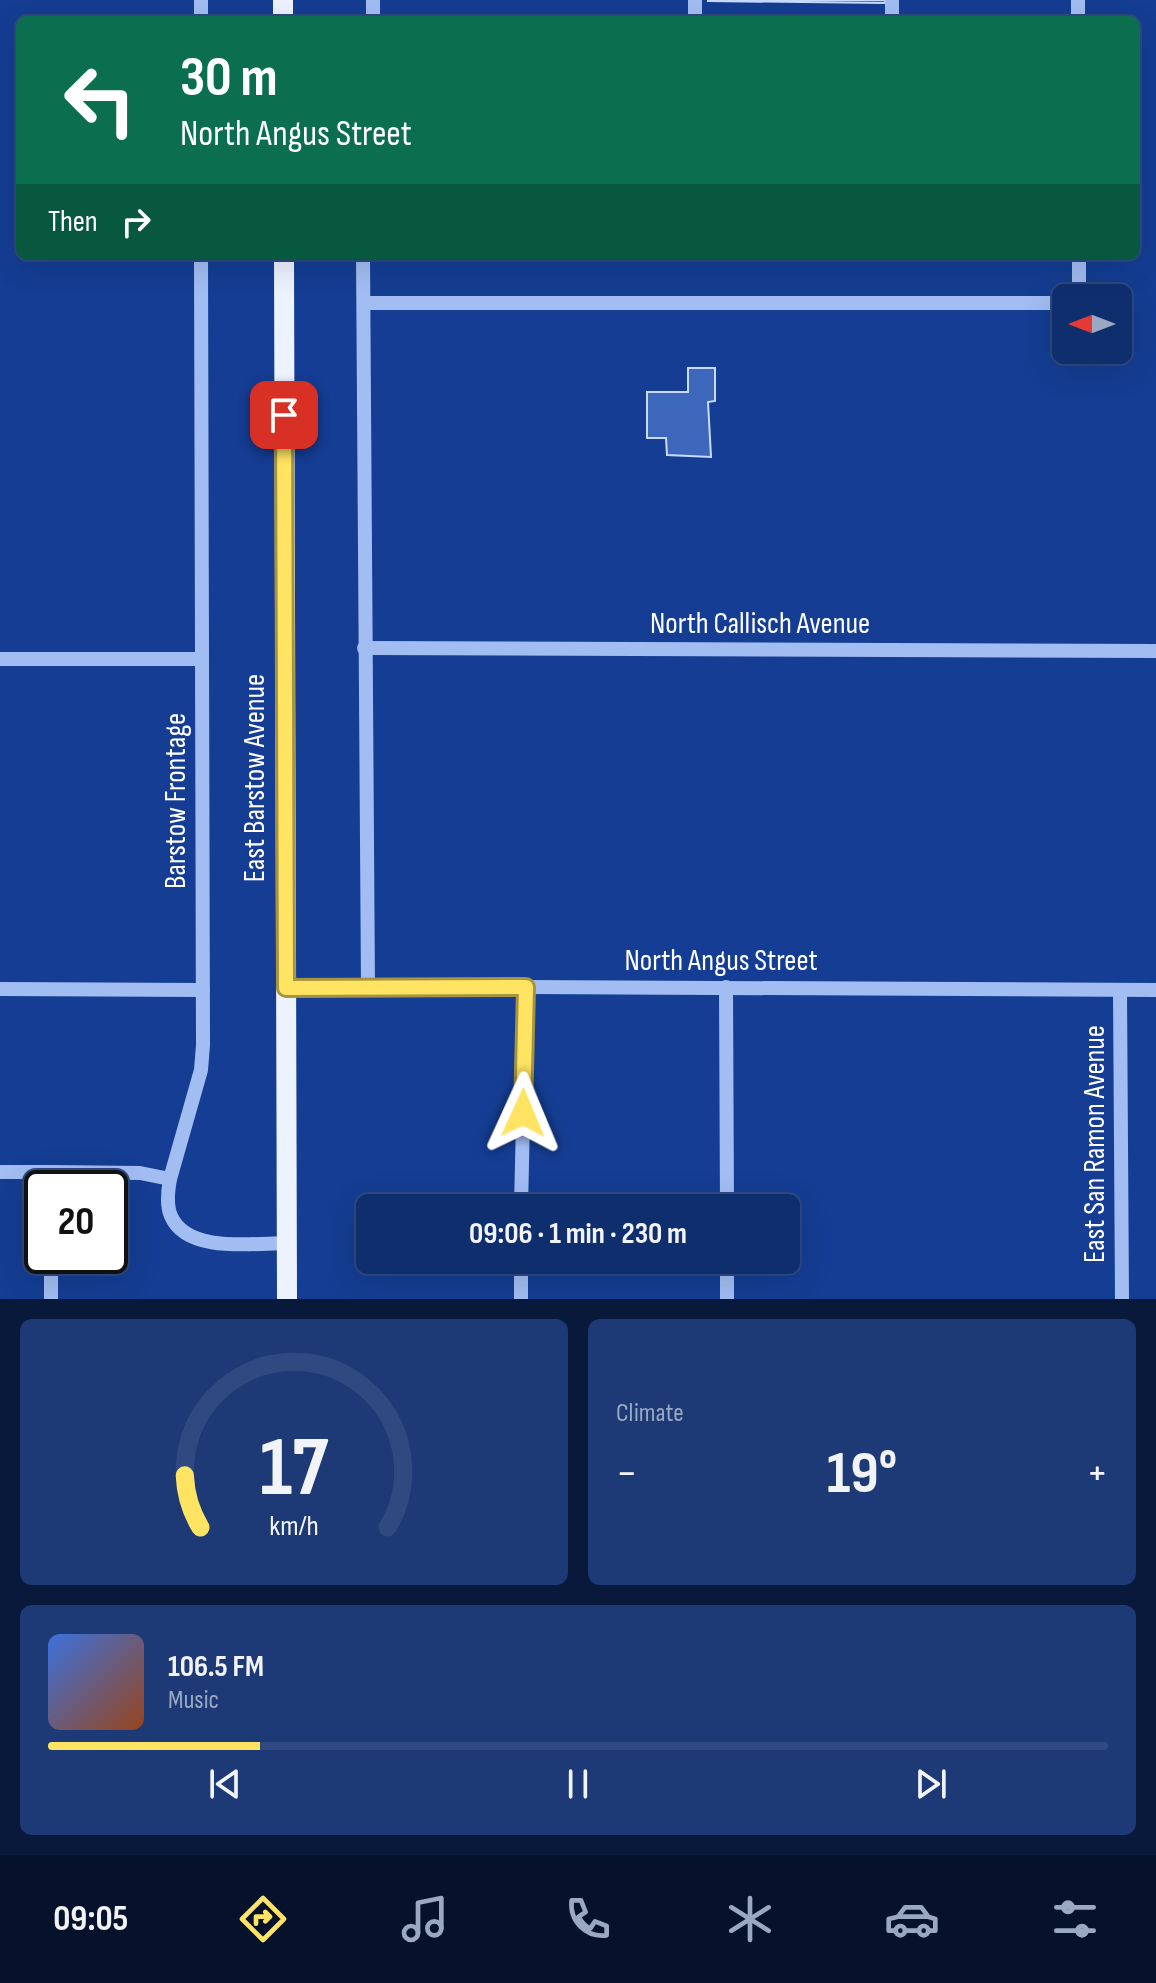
<!DOCTYPE html>
<meta charset="utf-8">
<style>
body{margin:0;font-family:"Sofia Sans Condensed",sans-serif;background:#1d3a76;color:#f1f3f6;height:100vh;display:flex;flex-direction:column;font-size:30px;white-space:nowrap}
*{box-sizing:border-box;margin:0}
p{font-size:26px;color:#9ba8c2}
.icon{flex:none;width:44px;height:44px;fill:none;stroke:currentColor;stroke-width:2;stroke-linecap:round;stroke-linejoin:round}
.map{position:relative;height:1299px;overflow:hidden}
.details{display:flex;flex-direction:column;gap:20px;padding:20px;background:#08193c;flex:1}
.details>*{flex:none}
.banner{position:absolute;left:16px;top:16px;width:1124px;height:244px;border-radius:12px;box-shadow:0 8px 32px #0002,0 0 0 2px #2f4a81;background:#0b6e4f;color:#fff;overflow:hidden}
.needle{width:52px;rotate:270deg}
.buttons{position:absolute;left:1052px;top:284px;display:grid;gap:16px}
.buttons a{display:grid;place-items:center;width:80px;height:80px;border-radius:12px;background:#0f2e6e;box-shadow:0 8px 32px #0002,0 0 0 2px #2f4a81;font-size:40px}
.speed{position:absolute;left:24px;top:1170px;display:flex;gap:16px;font-size:40px;font-weight:700;text-align:center}
.speed>*{display:grid;place-content:center;width:104px;height:104px;border-radius:50%;background:#0f2e6e;box-shadow:0 8px 32px #0002,0 0 0 2px #2f4a81;line-height:1}
.speed .limit{border:4px solid #111;border-radius:12px;background:#fff;color:#111}
.pin{position:absolute;display:grid;place-items:center;width:68px;height:68px;color:#fff;margin:-34px;border-radius:16px;box-shadow:0 4px 12px #0006}
.me{position:absolute;width:88px;margin:-44px;rotate:1deg;stroke-linejoin:round;filter:drop-shadow(0 0 6px #0008)}
.turn{display:flex;align-items:center;gap:28px;height:168px;padding:0 32px;font-size:36px}
.turn .icon{width:104px;height:104px;stroke-width:2.5}
.turn b{display:block;font-size:56px;line-height:68px}
.then{display:flex;align-items:center;height:76px;padding:0 32px;background:#0003;gap:16px;font-size:30px}
.big{font-size:60px;font-weight:700;line-height:1.1}
.details .widget{flex:1;display:flex;flex-direction:column;justify-content:center;gap:12px;min-width:0;padding:0 28px;border-radius:12px;background:#1d3a76}
.details .dial{align-items:center;gap:0}
.dial svg{height:208px;overflow:visible;fill:none;stroke:#2f4a81;stroke-width:7;stroke-linecap:round;text-anchor:middle}
.dial text{fill:#f1f3f6;stroke:none}
.song{display:flex;align-items:center;gap:24px}
.cover{width:96px;height:96px;border-radius:12px;background:linear-gradient(135deg,hsl(220 70% 55%),hsl(20 70% 35%))}
.played{height:8px;border-radius:4px;background:linear-gradient(90deg,#ffe363 20%,#2f4a81 20%)}
.keys{display:flex;justify-content:space-around;direction:ltr}
.heat{display:flex;justify-content:space-between;align-items:center;font-size:44px;direction:ltr}
.details .tiles{flex:1;display:grid;gap:20px;grid-template-columns:1fr 1fr}
.widget:last-child{grid-column:span 2}
.trip{position:absolute;left:356px;top:1194px;width:444px;height:80px;border-radius:12px;background:#0f2e6e;box-shadow:0 8px 32px #0002,0 0 0 2px #2f4a81;font-weight:700;line-height:80px;text-align:center}
.menu{display:flex;height:128px;justify-content:space-around;align-items:center;background:#06122c;color:#9ba8c2}
.menu .icon{width:56px;height:56px}
.menu .active{color:#ffe363}
.menu b{font-size:36px;color:#f1f3f6}
.map>svg:first-child{display:block}
.building{fill:#3d67bb;stroke:#c9dbfc;stroke-width:2}
.lines{fill:none;stroke-linecap:round;stroke-linejoin:round}
.minor{stroke:#a2bdf2;stroke-width:14}
.major{stroke:#edf2ff;stroke-width:20}
.route-casing{stroke:#a69440;stroke-width:20}
.route{stroke:#ffe363;stroke-width:14}
.labels{text-anchor:middle;dominant-baseline:central;stroke-width:6;stroke-linejoin:round;paint-order:stroke}
.street-label{font-size:30px;fill:#fff;stroke:#143d93}
</style>
<div class="map">
<svg width="1156" height="1299" viewBox="0 0 1156 1299">
<rect width="100%" height="100%" fill="#143d93"/>
<!-- building -->
<g class="building">
<polygon points="708,0 885,0 885,3 708,1"/>
<polygon points="688,368 715,368 715,401 708,402 711,457 667,455 666,438 647,438 647,392 688,392"/>
</g>
<g class="lines">
<!-- minor -->
<g class="minor">
<polyline points="201,0 201,20"/>
<polyline points="373,0 373,20"/>
<polyline points="892,0 892,20"/>
<polyline points="1078,0 1078,20"/>
<polyline points="695,20 695,0"/>
<path d="M201,256L203,1045L201,1070L170,1179C168,1190 166,1205 171,1216C187,1254 255,1243 287,1243"/>
<polyline points="363,256 368,988"/>
<polyline points="1079,256 1079,298"/>
<polyline points="364,303 1066,303"/>
<polyline points="364,648 1156,651"/>
<polyline points="0,659 201,659"/>
<polyline points="726,987 727,1208"/>
<polyline points="286,988 526,987 1156,990"/>
<polyline points="0,989 203,990"/>
<polyline points="1120,990 1122,1299"/>
<polyline points="0,1172 51,1172 51,1188"/>
<polyline points="51,1172 140,1173 170,1179"/>
<polyline points="521,1208 526,987"/>
<polyline points="51,1256 51,1299"/>
<polyline points="727,1260 727,1299"/>
<polyline points="521,1299 521,1260"/>
</g>
<!-- major -->
<g class="major">
<polyline points="283,0 283,20"/>
<polyline points="284,256 287,1299"/>
</g>
</g>
<g class="lines">
<!-- route casing -->
<g class="route-casing">
<polyline id="route" points="284,415 286,988 526,987 523,1113"/>
</g>
<!-- route -->
<use href="#route" class="route"/>
</g>
<g class="labels">
<!-- street labels -->
<g class="street-label">
<text x="760" y="624">North Callisch Avenue</text>
<text transform="translate(255 778) rotate(-90)">East Barstow Avenue</text>
<text transform="translate(176 801) rotate(-90)">Barstow Frontage</text>
<text x="721" y="961">North Angus Street</text>
<text transform="translate(1095 1144) rotate(-90)">East San Ramon Avenue</text>
</g>
</g>
</svg>
<div class="buttons">
<a><svg class="needle" viewBox="-14 -14 28 28"><path d="M0-13l5 13h-10z" fill="#e53935"/><path d="M0 13l5-13h-10z" fill="#9ba8c2"/></svg></a>
</div>
<div class="speed"><div class="limit">20</div></div>
<div class="pin" style="left:284px;top:415px;background:#d93025"><svg class="icon" aria-label="arrive" viewBox="0 0 24 24"><path d="M6 21V4h12l-3 4 3 4H6"/></svg></div>
<svg class="me" style="left:523px;top:1113px" viewBox="-20 -20 40 40"><path d="M0-17L14 15 0 8-14 15z" fill="#ffe363" stroke="#fff" stroke-width="4"/></svg>
<div class="trip">09:06 · 1 min · 230 m</div>
<div class="banner">
<div class="turn"><svg class="icon" aria-label="left" viewBox="0 0 24 24"><path d="M17 20v-9H6M10 6l-5 5 5 5"/></svg><div><b>30 m</b>North Angus Street</div></div>
<div class="then">Then<svg class="icon" aria-label="right" viewBox="0 0 24 24"><path d="M7 20v-9h11M14 6l5 5-5 5"/></svg></div>
</div>
</div>
<section class="details">
<div class="tiles">
<div class="widget dial"><svg viewBox="0 0 100 80">
<path d="M14 69A42 42 0 1 1 86 69"/>
<path d="M14 69A42 42 0 0 1 8 49" stroke="#ffe363"/>
<text x="50" y="56" font-size="32" font-weight="700">17</text>
<text x="50" y="72" font-size="11">km/h</text>
</svg></div>
<div class="widget"><p>Climate</p>
<div class="heat"><a>−</a><b class="big">19°</b><a>+</a></div>
</div>
<div class="widget">
<div class="song"><i class="cover"></i><div><b>106.5 FM</b><p>Music</p></div></div>
<div class="played"></div>
<div class="keys"><svg class="icon" aria-label="previous" viewBox="0 0 24 24"><path d="M18 5L8 12l10 7zM5 5v14"/></svg><svg class="icon" aria-label="pause" viewBox="0 0 24 24"><path d="M8 5v14M16 5v14"/></svg><svg class="icon" aria-label="next" viewBox="0 0 24 24"><path d="M6 5l10 7-10 7zM19 5v14"/></svg></div>
</div>
</div>
</section>
<nav class="menu">
<b>09:05</b>
<svg class="icon active" aria-label="directions" viewBox="0 0 24 24"><path d="M12 3l9 9-9 9-9-9zM9 14v-3h6M13 9l2 2-2 2"/></svg>
<svg class="icon" aria-label="music" viewBox="0 0 24 24"><path d="M9 18V5l10-2v13"/><circle cx="6" cy="18" r="3"/><circle cx="16" cy="16" r="3"/></svg>
<svg class="icon" aria-label="phone" viewBox="0 0 24 24"><path d="M5 4h4l2 5-3 2q2 4 5 5l2-3 5 2v4C11 20 4 13 5 4z"/></svg>
<svg class="icon" aria-label="climate" viewBox="0 0 24 24"><path d="M12 3v18M4 7l16 10M4 17L20 7"/></svg>
<svg class="icon" aria-label="car" viewBox="0 0 24 24"><path d="M5 17H2v-5l4-1 3-4h7l3 4 3 1v5h-3M9 17h6M6 11h13"/><circle cx="7" cy="17" r="2"/><circle cx="17" cy="17" r="2"/></svg>
<svg class="icon" aria-label="filters" viewBox="0 0 24 24"><path d="M4 7h16M4 17h16"/><circle cx="9" cy="7" r="2"/><circle cx="15" cy="17" r="2"/></svg>
</nav>
